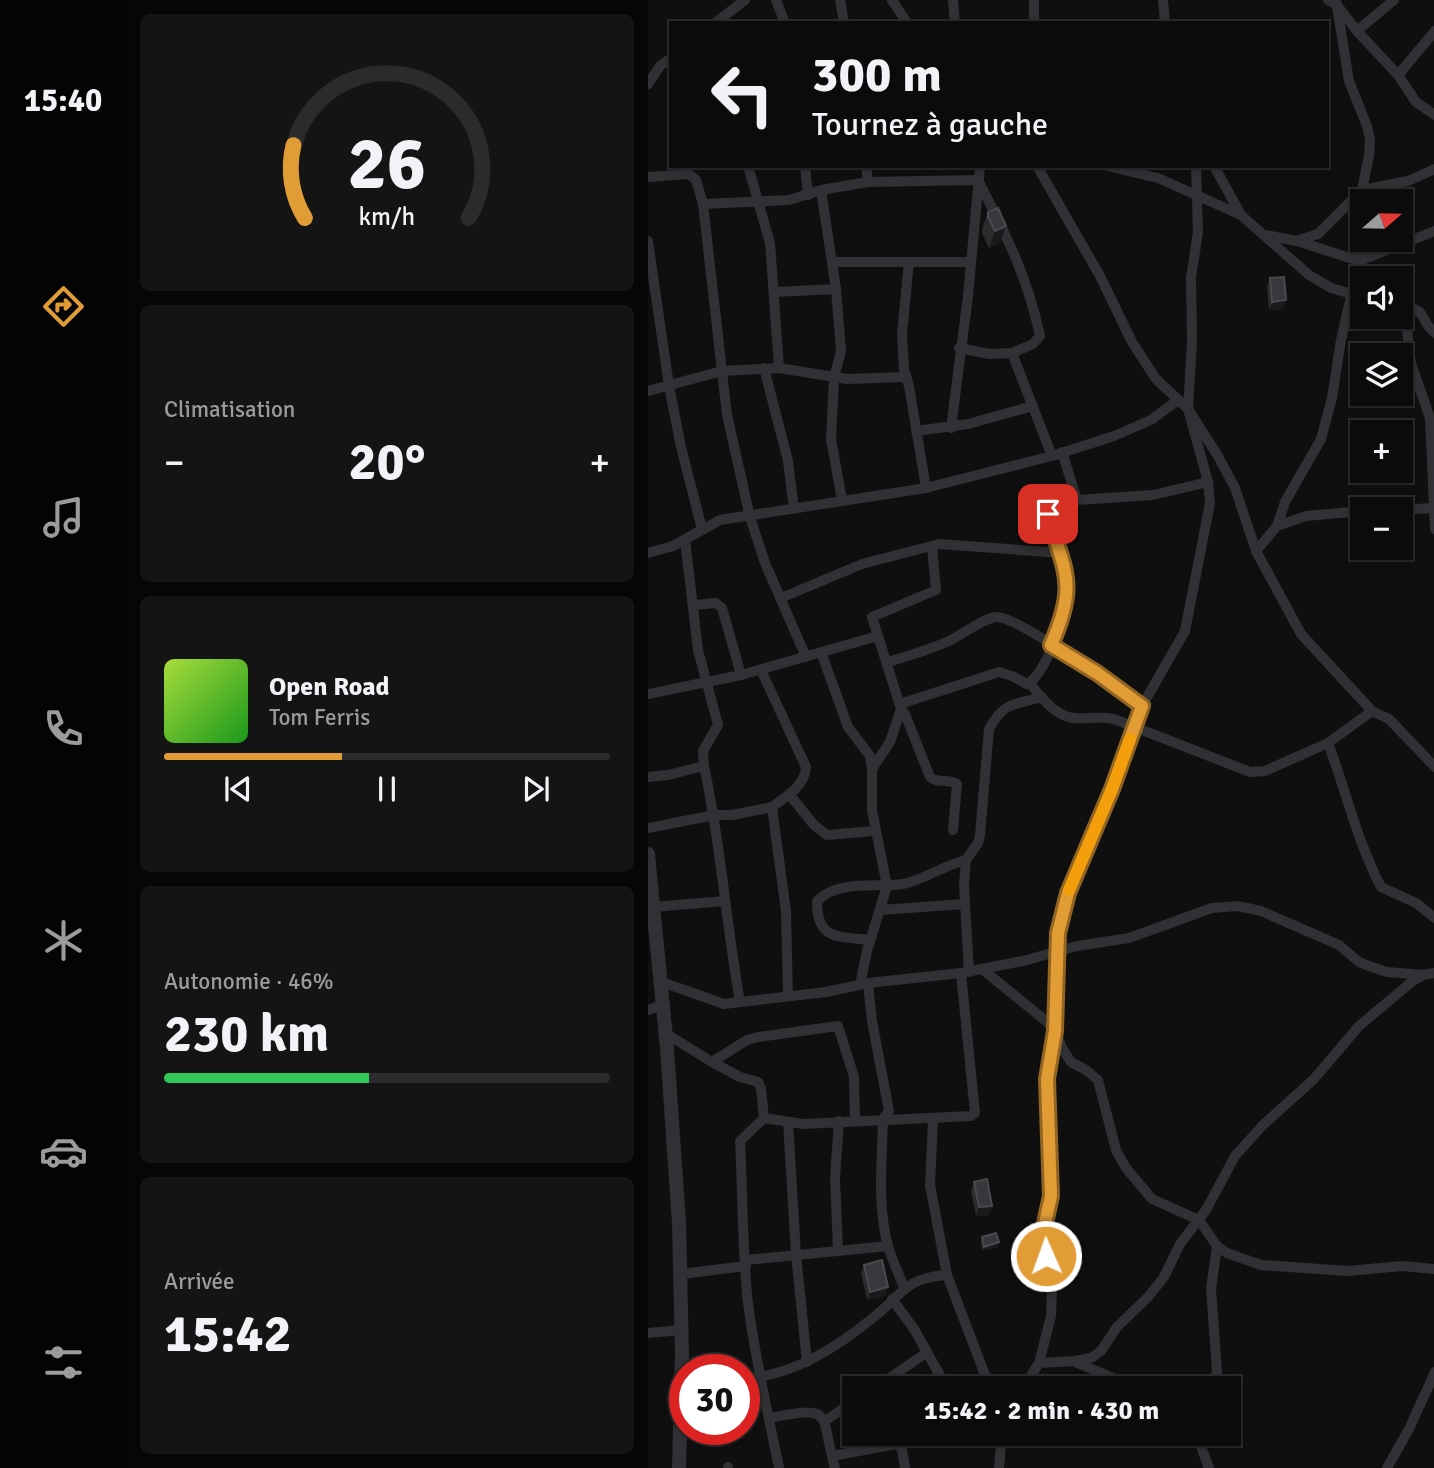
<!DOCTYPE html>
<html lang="fr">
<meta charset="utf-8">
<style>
body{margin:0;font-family:Signika,sans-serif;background:#141415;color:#f1f3f6;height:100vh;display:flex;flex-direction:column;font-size:26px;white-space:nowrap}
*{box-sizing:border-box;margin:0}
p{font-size:23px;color:#9a9b9d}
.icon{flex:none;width:38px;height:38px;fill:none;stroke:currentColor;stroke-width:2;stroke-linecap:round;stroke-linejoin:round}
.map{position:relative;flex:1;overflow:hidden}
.drawer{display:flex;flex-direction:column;gap:14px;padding:14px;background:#060607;width:522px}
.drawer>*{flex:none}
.banner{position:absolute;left:21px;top:21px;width:660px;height:147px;border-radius:0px;box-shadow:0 2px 5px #0004,0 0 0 2px #2b2b2d;background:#0b0b0c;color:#f1f3f6;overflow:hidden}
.needle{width:46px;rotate:70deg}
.tools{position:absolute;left:702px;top:189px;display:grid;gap:14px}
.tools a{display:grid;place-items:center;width:63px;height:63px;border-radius:0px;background:#0b0b0c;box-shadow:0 2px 5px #0004,0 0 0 2px #2b2b2d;font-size:35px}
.speed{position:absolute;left:21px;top:1354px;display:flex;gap:14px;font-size:35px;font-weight:700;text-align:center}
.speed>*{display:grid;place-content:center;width:91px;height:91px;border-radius:50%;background:#0b0b0c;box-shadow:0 2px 5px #0004,0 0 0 2px #2b2b2d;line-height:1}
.speed .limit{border:10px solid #d22;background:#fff;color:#111}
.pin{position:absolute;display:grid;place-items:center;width:60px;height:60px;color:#fff;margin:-30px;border-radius:14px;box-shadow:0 4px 10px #0006}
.me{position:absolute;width:77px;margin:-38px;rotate:358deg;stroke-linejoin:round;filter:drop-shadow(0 0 5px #0008)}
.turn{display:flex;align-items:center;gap:24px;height:147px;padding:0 28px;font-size:32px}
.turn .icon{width:91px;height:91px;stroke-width:2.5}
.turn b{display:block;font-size:49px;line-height:60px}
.big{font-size:52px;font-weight:700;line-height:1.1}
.drawer .widget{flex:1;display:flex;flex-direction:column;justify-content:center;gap:10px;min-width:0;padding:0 24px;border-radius:10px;background:#141415}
.drawer .dial{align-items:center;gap:0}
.dial svg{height:182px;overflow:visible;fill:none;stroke:#2b2b2d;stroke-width:7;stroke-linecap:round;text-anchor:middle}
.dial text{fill:#f1f3f6;stroke:none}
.song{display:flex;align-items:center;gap:21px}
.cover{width:84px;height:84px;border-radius:10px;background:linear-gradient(135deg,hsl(80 70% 55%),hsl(120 70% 35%))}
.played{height:7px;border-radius:4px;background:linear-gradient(90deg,#e19c36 40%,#2b2b2d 40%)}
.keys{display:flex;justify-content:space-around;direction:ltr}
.heat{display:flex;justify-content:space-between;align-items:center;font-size:38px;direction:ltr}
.charge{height:10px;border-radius:5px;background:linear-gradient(90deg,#34c759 46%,#2b2b2d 0)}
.trip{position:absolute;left:194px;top:1376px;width:399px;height:70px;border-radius:0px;background:#0b0b0c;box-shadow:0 2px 5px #0004,0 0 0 2px #2b2b2d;font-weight:700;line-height:70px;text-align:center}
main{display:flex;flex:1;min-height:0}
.menu{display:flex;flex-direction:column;width:126px;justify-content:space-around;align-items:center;background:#040405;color:#9a9b9d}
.menu .icon{width:49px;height:49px}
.menu .on{color:#e19c36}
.menu b{font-size:32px;color:#f1f3f6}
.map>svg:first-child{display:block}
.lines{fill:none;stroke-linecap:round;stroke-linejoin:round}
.minor{stroke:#303135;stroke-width:10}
.tertiary{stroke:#303135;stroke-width:14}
.wall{fill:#2b2b2e}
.shaded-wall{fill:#1a1a1c}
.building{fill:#38383c;stroke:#484a4e;stroke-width:2}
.route-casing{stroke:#926523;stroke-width:18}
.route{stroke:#e19c36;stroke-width:12}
.slow{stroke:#f59e0b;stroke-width:12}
</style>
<main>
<nav class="menu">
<b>15:40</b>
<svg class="icon on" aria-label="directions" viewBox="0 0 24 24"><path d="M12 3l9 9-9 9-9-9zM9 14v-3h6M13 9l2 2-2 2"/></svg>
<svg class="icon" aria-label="music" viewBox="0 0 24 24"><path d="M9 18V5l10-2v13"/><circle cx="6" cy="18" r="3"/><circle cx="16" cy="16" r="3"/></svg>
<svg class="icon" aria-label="phone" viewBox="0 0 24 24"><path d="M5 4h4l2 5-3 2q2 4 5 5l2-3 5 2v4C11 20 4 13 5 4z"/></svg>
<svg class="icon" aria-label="climate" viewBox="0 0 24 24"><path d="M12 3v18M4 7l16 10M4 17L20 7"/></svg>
<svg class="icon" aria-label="car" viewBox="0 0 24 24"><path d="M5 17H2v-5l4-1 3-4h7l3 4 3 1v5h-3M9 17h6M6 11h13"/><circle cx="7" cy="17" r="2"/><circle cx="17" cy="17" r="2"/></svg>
<svg class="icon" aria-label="filters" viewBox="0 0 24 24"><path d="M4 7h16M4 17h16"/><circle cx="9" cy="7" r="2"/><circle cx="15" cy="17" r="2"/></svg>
</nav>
<section class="drawer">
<div class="widget dial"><svg viewBox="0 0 100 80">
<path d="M14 69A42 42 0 1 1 86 69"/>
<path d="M14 69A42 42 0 0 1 9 37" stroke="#e19c36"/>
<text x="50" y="56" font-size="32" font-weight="700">26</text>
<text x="50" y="72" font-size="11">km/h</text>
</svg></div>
<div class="widget"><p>Climatisation</p>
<div class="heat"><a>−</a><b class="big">20°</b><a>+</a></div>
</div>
<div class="widget">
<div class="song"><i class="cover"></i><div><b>Open Road</b><p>Tom Ferris</p></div></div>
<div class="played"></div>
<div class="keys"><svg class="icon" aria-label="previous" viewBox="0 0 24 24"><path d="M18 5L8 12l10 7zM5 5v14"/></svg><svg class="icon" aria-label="pause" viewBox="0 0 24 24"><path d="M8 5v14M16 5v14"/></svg><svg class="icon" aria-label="next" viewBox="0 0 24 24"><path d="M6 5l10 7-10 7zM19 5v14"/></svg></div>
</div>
<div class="widget"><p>Autonomie · 46%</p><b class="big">230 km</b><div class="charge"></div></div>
<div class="widget"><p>Arrivée</p><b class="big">15:42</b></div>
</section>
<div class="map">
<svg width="787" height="1468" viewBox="0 0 787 1468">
<rect width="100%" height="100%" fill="#0f0f10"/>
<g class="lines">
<!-- minor -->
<g class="minor">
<polyline points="128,0 137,23"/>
<polyline points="192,0 196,23"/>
<polyline points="244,0 259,23"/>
<polyline points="305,0 307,23"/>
<polyline points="386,0 386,23"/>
<polyline points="515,0 517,23"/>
<polyline points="680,0 688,4 709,31 750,75 768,102 787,115"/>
<polyline points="67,23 97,0"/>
<polyline points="709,31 746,0"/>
<polyline points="750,75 787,31"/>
<polyline points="0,84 12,66 23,58"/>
<polyline points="100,166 122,243 131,368"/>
<polyline points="157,166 160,195"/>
<polyline points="218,166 220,182"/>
<polyline points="389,166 452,276 484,342 508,379 540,409 570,456 587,488 608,551 653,634 724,711 741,719 787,767"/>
<polyline points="459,166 510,178 593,215"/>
<polyline points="566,166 593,215 661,275 683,288 714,297"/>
<path d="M0,177L41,174L48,180L55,204L141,200L173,190L220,182L330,180C358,235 379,275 392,336L385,344L364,353"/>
<polyline points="173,190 188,289"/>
<polyline points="55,204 79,415 102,517 117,563 158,657"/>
<polyline points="617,235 649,241 711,261 787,231"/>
<polyline points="651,240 670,234 714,190 760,181 787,169"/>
<polyline points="0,241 21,386 33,447 54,529"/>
<polyline points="185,262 261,262"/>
<polyline points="126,292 188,289 193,351 186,378 183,439 194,500"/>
<path d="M752,306C783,310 768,317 787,333"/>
<polyline points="756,306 763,363 782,418 787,529"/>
<polyline points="311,348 341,354 364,353 404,456"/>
<polyline points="116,368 140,461 146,509"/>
<polyline points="0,391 74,371 131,368 199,379 258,377"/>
<polyline points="303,428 320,296 332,166"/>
<polyline points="268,431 320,424 385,406"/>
<polyline points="414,452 429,500"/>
<polyline points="278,488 261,386 256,369 254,334 261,262 323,262"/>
<polyline points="752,510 785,508"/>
<polyline points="629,526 637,502 673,439 684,398 693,340 711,261 714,190 721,156 722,139 719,126 701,81 688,0"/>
<polyline points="37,540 50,650 70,725 55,751 56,766"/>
<polyline points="608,551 629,526 658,516 714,511"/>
<polyline points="0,553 25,546 72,520 278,488 404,456 466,436 503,420 530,400"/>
<polyline points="133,598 214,564 291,544 413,553"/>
<polyline points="46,605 68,603 74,608 93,675"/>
<polyline points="173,652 200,727 222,756 224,769 224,810 239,886 219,951 212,985"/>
<path d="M240,662C260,656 281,650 301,641C313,635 336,618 348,617C368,615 472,690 494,706"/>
<path d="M113,670L158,767C157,786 138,797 124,807"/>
<path d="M382,683C392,697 408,717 426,718C440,719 452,716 466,719L602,772L617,771L680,743"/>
<polyline points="0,694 93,675 230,636"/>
<path d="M252,704L351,672L364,676L379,684C403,671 424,594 418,568C413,548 401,530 399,510L429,500L505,495L560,482"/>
<path d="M253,709L257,714L282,777C289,784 301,778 309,784L305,830"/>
<path d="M724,711L680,743C698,791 709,841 733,887L768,903L787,918"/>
<polyline points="224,769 242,742 253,709 224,617 288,590 284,546"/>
<path d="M0,777L20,775L56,766C73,844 78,923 92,1002"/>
<polyline points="141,794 166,825 179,835 226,831"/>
<polyline points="0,828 66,815 84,815 124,807 138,911 140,996"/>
<path d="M318,860L330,843L332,835L341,729C356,701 367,705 394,697"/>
<polyline points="5,907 77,901"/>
<polyline points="232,910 317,904"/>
<path d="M222,940C190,936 169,941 169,901C191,879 228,888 255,884C275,880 297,865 318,860L316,886L321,972"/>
<polyline points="334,969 398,1021 407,1031 414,1048 423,1062 438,1070 450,1080 468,1150 478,1168 504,1199 551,1220 569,1246 579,1253 613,1265 700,1271 754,1266 787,1269"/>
<polyline points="11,981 76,1004 178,992 220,983 313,973 375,961 429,946 481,938 564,908 589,906 613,911 691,945 711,962 721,966 739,972 775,975 787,973"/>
<path d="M220,983L224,1021L241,1111L235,1119C234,1162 229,1205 240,1246C244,1260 251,1274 256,1288"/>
<polyline points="0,1010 15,1005"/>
<path d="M17,1033L64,1062L92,1077L110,1082L113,1088L116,1118L92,1141C95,1195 94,1250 100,1303C107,1359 120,1413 131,1468"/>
<polyline points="64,1062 99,1040 110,1037 190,1026 206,1077 207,1121"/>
<polyline points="116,1118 155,1124 323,1116 327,1113 313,973"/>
<polyline points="285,1120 282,1185 299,1275 342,1388"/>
<polyline points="140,1122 148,1254 159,1362"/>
<polyline points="190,1250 187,1178 191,1121"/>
<polyline points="98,1260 240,1246"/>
<polyline points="33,1274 98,1266"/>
<polyline points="244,1299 266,1329 299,1388"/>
<polyline points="0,1333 33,1330"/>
<polyline points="427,1362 489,1388"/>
<polyline points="391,1363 426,1361 443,1358 453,1351 469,1327 500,1297 516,1277 532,1244 558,1210 587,1156 615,1125 666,1079 711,1026 766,980 774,976"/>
<path d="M96,1379C146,1375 188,1348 226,1317C256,1293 257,1278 299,1275"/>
<polyline points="227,1388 278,1353"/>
<polyline points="375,1388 391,1363 403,1316 404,1289 397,1223 403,1196 399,1079 407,1031 410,933 420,893 464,789 494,706 537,631 562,503 560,482 540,409 544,341 543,278 550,232 548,166"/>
<polyline points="566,1388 569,1370 563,1289 569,1246"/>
<path d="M121,1418C188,1405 171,1412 187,1468"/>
<polyline points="177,1421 206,1401"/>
<polyline points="341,1433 353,1445"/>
<polyline points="548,1433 561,1468"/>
<polyline points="184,1456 248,1444 254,1449 257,1468"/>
<polyline points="80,1467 80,1468"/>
<polyline points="351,1468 353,1445 357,1433"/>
<polyline points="739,1468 761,1429 787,1372"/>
</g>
<!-- tertiary -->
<polyline class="tertiary" points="0,854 19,1048 31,1223 34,1354 31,1468"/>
</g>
<!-- wall -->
<g class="wall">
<polygon points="340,212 352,243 341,248 334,233 334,229"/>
<polygon points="622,278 638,300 635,309 621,310 619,287"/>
<polygon points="326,1182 344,1206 341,1215 328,1216 323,1191"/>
<polygon points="334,1237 351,1242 349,1247 334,1251 333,1241"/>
<polygon points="216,1265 240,1287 237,1296 219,1300 213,1273"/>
</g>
<!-- shaded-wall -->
<g class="shaded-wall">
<polygon points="358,226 352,243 341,248 347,231"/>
<polygon points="638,300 635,309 621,310 624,302"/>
<polygon points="344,1206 341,1215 328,1216 331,1207"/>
<polygon points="351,1242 349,1247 334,1251 336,1247"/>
<polygon points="240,1287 237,1296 219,1300 222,1292"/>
</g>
<!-- building -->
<g class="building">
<polygon points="350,208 358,226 347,231 340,217 340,212"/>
<polygon points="636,277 638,300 624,302 622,278"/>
<polygon points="339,1179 344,1206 331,1207 326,1182"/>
<polygon points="348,1233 351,1242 336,1247 334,1237"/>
<polygon points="234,1260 240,1287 222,1292 216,1265"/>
</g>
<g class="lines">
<!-- route casing -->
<g class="route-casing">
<path id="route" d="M398,1256L397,1223L403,1196L399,1079L407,1031L410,933L420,893L464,789L494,706L449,673L403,645C430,583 417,574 400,514"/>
</g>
<!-- route -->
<use href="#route" class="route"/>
<!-- slow -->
<polyline class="slow" points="421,890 464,789 482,739"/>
</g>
</svg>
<div class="tools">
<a><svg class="needle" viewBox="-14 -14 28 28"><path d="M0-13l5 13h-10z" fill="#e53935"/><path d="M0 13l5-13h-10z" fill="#9a9b9d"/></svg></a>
<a><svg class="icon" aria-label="sound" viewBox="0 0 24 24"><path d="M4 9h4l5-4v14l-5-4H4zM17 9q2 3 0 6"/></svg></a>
<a><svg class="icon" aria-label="layers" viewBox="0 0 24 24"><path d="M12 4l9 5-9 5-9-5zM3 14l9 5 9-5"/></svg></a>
<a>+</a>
<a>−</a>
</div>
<div class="speed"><div class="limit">30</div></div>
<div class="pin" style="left:400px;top:514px;background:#d93025"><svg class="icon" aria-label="arrive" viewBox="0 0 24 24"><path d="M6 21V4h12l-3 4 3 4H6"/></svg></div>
<svg class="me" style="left:398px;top:1256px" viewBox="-20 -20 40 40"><circle r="17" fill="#e19c36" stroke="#fff" stroke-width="3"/><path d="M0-11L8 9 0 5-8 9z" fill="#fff"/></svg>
<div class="trip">15:42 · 2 min · 430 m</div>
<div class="banner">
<div class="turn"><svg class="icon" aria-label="left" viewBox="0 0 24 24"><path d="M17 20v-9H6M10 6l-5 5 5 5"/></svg><div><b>300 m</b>Tournez à gauche</div></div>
</div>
</div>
</main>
